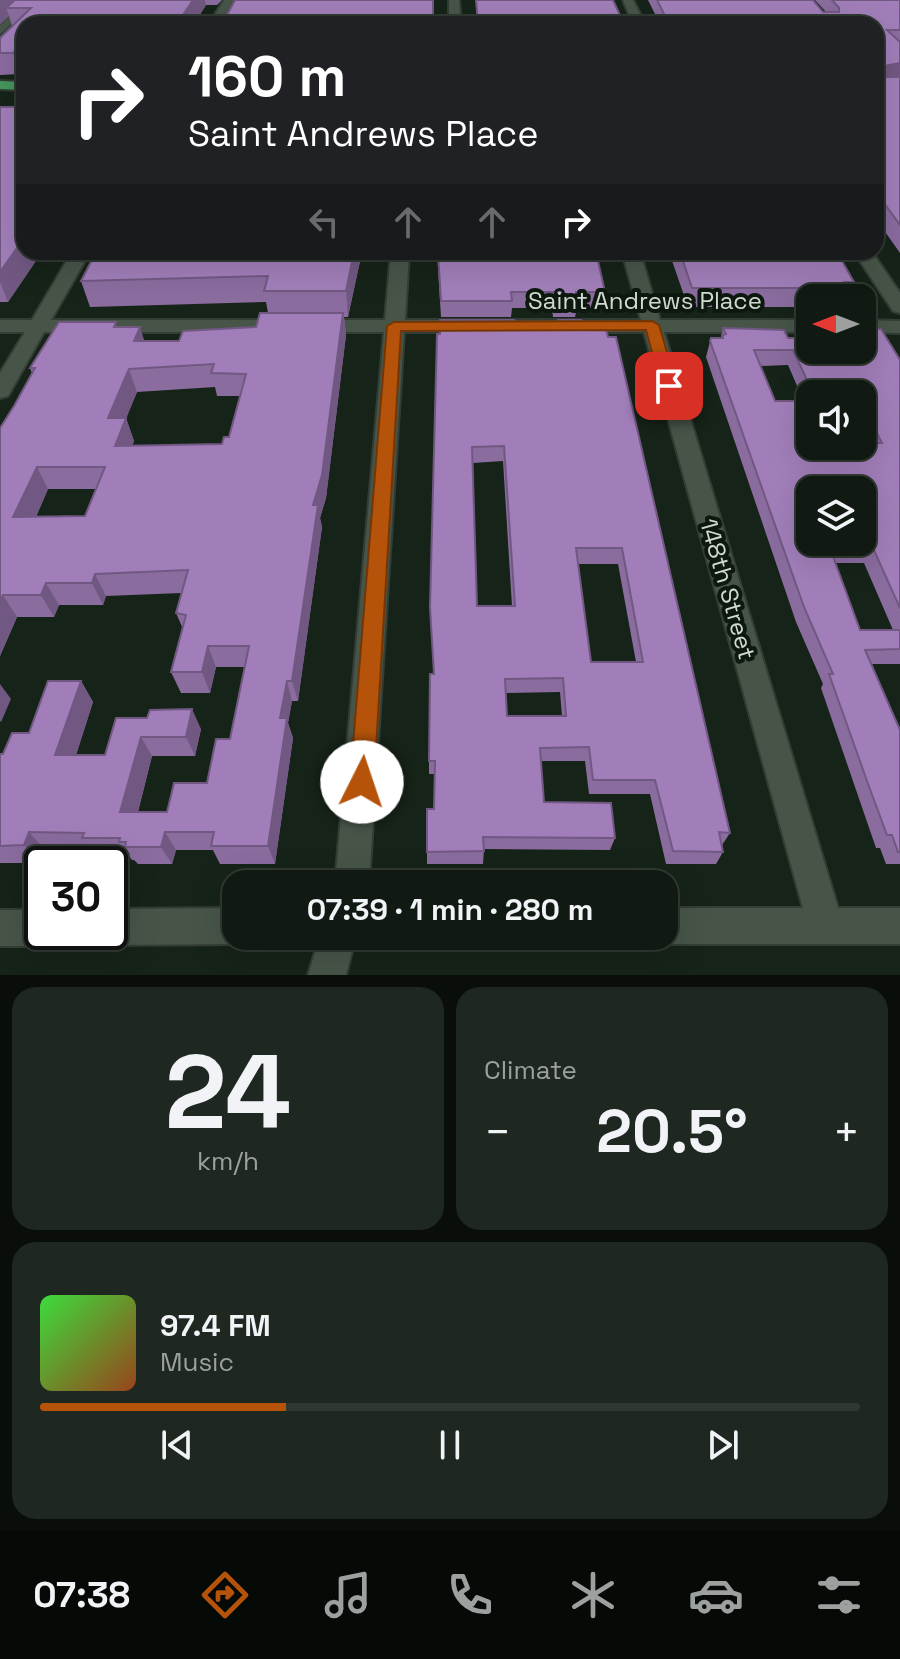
<!DOCTYPE html>
<meta charset="utf-8">
<style>
body{margin:0;font-family:"Space Grotesk",sans-serif;background:#1e2720;color:#f1f3f6;height:100vh;display:flex;flex-direction:column;font-size:30px;white-space:nowrap}
*{box-sizing:border-box;margin:0}
p{font-size:26px;color:#9ca19f}
.icon{flex:none;width:44px;height:44px;fill:none;stroke:currentColor;stroke-width:2;stroke-linecap:round;stroke-linejoin:round}
.map{position:relative;height:975px;overflow:hidden}
.sheet{display:flex;flex-direction:column;gap:12px;padding:12px;background:#090e0a;flex:1}
.sheet>*{flex:none}
.guide{position:absolute;left:16px;top:16px;width:868px;height:244px;border-radius:24px;box-shadow:0 8px 32px #0002,0 0 0 2px #303832;background:#202124;color:#fff;overflow:hidden}
.needle{width:52px;rotate:270deg}
.fabs{position:absolute;left:796px;top:284px;display:grid;gap:16px}
.fabs a{display:grid;place-items:center;width:80px;height:80px;border-radius:16px;background:#101a12;box-shadow:0 8px 32px #0002,0 0 0 2px #303832;font-size:40px}
.speed{position:absolute;left:24px;top:846px;display:flex;gap:16px;font-size:40px;font-weight:700;text-align:center}
.speed>*{display:grid;place-content:center;width:104px;height:104px;border-radius:50%;background:#101a12;box-shadow:0 8px 32px #0002,0 0 0 2px #303832;line-height:1}
.speed .limit{border:4px solid #111;border-radius:12px;background:#fff;color:#111}
.pin{position:absolute;display:grid;place-items:center;width:68px;height:68px;color:#fff;margin:-34px;border-radius:16px;box-shadow:0 4px 12px #0006}
.me{position:absolute;width:88px;margin:-44px;rotate:4deg;stroke-linejoin:round;filter:drop-shadow(0 0 6px #0008)}
.turn{display:flex;align-items:center;gap:28px;height:168px;padding:0 40px;font-size:36px}
.turn .icon{width:104px;height:104px;stroke-width:2.5}
.turn b{display:block;font-size:56px;line-height:68px}
.lanes{display:flex;align-items:center;height:76px;padding:0 40px;background:#0003;justify-content:center;gap:40px;direction:ltr}
.lanes .off{opacity:.35}
.big{font-size:60px;font-weight:600;line-height:1.1}
.sheet .card{flex:1;display:flex;flex-direction:column;justify-content:center;gap:12px;min-width:0;padding:0 28px;border-radius:24px;background:#1e2720}
.sheet .dial{align-items:center;gap:0}
.dial b{font-size:104px;line-height:1}
.song{display:flex;align-items:center;gap:24px}
.cover{width:96px;height:96px;border-radius:12px;background:linear-gradient(135deg,hsl(120 70% 55%),hsl(20 70% 35%))}
.played{height:8px;border-radius:4px;background:linear-gradient(90deg,#b45309 30%,#303832 30%)}
.keys{display:flex;justify-content:space-around;direction:ltr}
.heat{display:flex;justify-content:space-between;align-items:center;font-size:44px;direction:ltr}
.sheet .tiles{flex:1;display:grid;gap:12px;grid-template-columns:1fr 1fr}
.card:last-child{grid-column:span 2}
.trip{position:absolute;left:222px;top:870px;width:456px;height:80px;border-radius:24px;background:#101a12;box-shadow:0 8px 32px #0002,0 0 0 2px #303832;font-weight:600;line-height:80px;text-align:center}
.tab-bar{display:flex;height:128px;justify-content:space-around;align-items:center;background:#060a07;color:#9ca19f}
.tab-bar .icon{width:56px;height:56px}
.tab-bar .selected{color:#b45309}
.tab-bar b{font-size:36px;color:#f1f3f6}
.map>svg:first-child{display:block}
.lines{fill:none;stroke-linecap:round;stroke-linejoin:round}
.minor-casing{stroke:#343d35;stroke-width:4}
.major-casing{stroke:#343d35;stroke-width:4}
.minor{fill:#475549;fill-rule:evenodd}
.major{fill:#44965c;fill-rule:evenodd}
.wall{fill:#8a6c9f;fill-rule:evenodd}
.shaded-wall{fill:#715882}
.building{fill:#a17eb9;stroke:#715882;stroke-width:2;fill-rule:evenodd}
.route{fill:#b45309;stroke:#753606;stroke-width:2}
.labels{text-anchor:middle;dominant-baseline:central;stroke-width:8;stroke-linejoin:round;paint-order:stroke}
.street-label{font-size:24px;fill:#d1d9d2;stroke:#0d190f}
</style>
<div class="map">
<svg width="900" height="975" viewBox="0 0 900 975">
<rect width="100%" height="100%" fill="#162318"/>
<g class="lines">
<!-- minor casing -->
<g class="minor-casing">
<g id="minor">
<polygon points="28,0 39,0 0,34 0,25"/>
<polygon points="224,0 234,0 221,24 209,24"/>
<polygon points="449,0 459,0 461,24 449,24"/>
<polygon points="623,0 633,0 645,24 633,24"/>
<polygon points="72,252 90,252 51,320 385,320 391,252 409,252 405,320 641,320 622,252 640,252 660,320 810,320 810,332 664,332 838,908 900,908 900,944 664,944 651,939 650,936 664,936 664,908 803,908 644,332 404,332 369,884 335,884 384,332 44,332 8,396 0,398 0,373 25,332 0,332 0,320 32,320"/>
<polygon points="854,252 872,252 900,293 900,313 893,311"/>
<polygon points="862,320 900,321 900,333 862,332"/>
<polygon points="236,908 236,936 250,936 236,944 110,945 97,940 94,932 110,932 110,909"/>
<polygon points="0,910 42,910 42,932 58,932 55,941 42,946 0,946"/>
<polygon points="320,936 356,936 346,975 308,975"/>
</g>
</g>
<!-- major casing -->
<g class="major-casing">
<polygon id="major" points="0,81 24,82 24,90 0,89"/>
</g>
<!-- minor -->
<use href="#minor" class="minor"/>
<!-- major -->
<use href="#major" class="major"/>
</g>
<!-- wall -->
<g class="wall">
<polygon points="0,0 222,0 217,5 206,5 194,24 24,24 24,70 20,74 0,75 0,38 12,26 9,16 0,24"/>
<polygon points="648,0 813,0 823,12 826,12 815,0 900,0 900,253 876,219 876,24 660,24"/>
<polygon points="0,107 14,107 24,252 42,252 8,302 0,302"/>
<path d="M96,252H362L348,317H344L346,335L326,498L320,518L322,527L298,701H292L288,723L293,738L275,864H220L213,850H176L172,864H138L134,860H132L129,856H96L92,850H45L41,863H0V754H3L29,733L81,681L93,702L76,755H105L116,718L201,729L195,756H152L138,812H167L207,783L230,739L245,667H216L210,693H181L171,672L183,629L176,613L182,593L106,596L103,605H59L54,617H17L0,656V428L14,406L32,373L30,368L118,327L145,341H179L256,327L268,313L266,302L90,307L81,281ZM215,387L217,396H240L229,437L222,444L132,446L134,441L126,418L137,392ZM48,489H96L85,516L36,517Z"/>
<polygon points="437,252 605,292 603,308 577,308 575,317 553,317 552,308 512,308 511,317 441,317"/>
<polygon points="669,252 837,252 854,282 848,298 810,298 810,307 688,307"/>
<path d="M558,320L582,329L730,833L722,845L723,852L716,864H666L650,794H589L585,761H541L544,802L615,838L610,850L484,849L483,864H427V852L434,809L435,774H429V761L434,674L437,334L514,329H557ZM503,461L512,606H477L473,463ZM578,564H618L636,662H591ZM560,692L562,716H507L506,693Z"/>
<path d="M723,328L788,338L900,360V664H872L900,730V864H886L880,848H876L821,688L823,684L796,622L706,357L711,338H721ZM788,365L801,395H810V394H862V434L866,443L810,446L775,401L760,366ZM835,563H864L893,630H860Z"/>
</g>
<!-- shaded-wall -->
<g class="shaded-wall">
<polygon points="0,0 25,0 6,8 9,16 0,24"/>
<polygon points="193,0 205,0 206,5 194,24 177,24"/>
<polygon points="24,41 24,70 20,74 13,53"/>
<polygon points="900,63 900,77 876,82 878,67"/>
<polygon points="24,238 24,252 42,252 8,302 0,282 0,272"/>
<polygon points="354,252 362,252 348,317 346,291"/>
<polygon points="343,313 346,335 326,498 320,518 322,527 298,701 292,681 313,505"/>
<polygon points="140,327 147,349 134,341"/>
<polygon points="129,369 137,392 117,441 108,418"/>
<polygon points="126,418 134,441 124,469 115,446"/>
<polygon points="37,467 48,489 26,539 13,517"/>
<polygon points="95,574 106,596 103,605 92,583"/>
<polygon points="46,583 59,605 54,617 41,595"/>
<polygon points="3,595 17,617 0,656 0,601"/>
<polygon points="208,646 216,667 210,693 202,672"/>
<polygon points="81,681 93,702 70,774 55,755"/>
<polygon points="287,681 292,701 288,723 293,738 275,864 268,846 280,718"/>
<polygon points="0,684 11,699 1,722 0,721"/>
<polygon points="192,709 201,729 195,756 186,737"/>
<polygon points="141,737 152,756 133,831 120,812"/>
<polygon points="29,832 45,850 41,863 24,845"/>
<polygon points="165,832 176,850 172,864 161,847"/>
</g>
<!-- building -->
<g class="building">
<polygon points="15,0 193,0 177,24 24,24 24,41 13,53 0,53 0,38 31,8 6,8"/>
<polygon points="235,0 433,0 433,24 222,24"/>
<polygon points="476,0 613,0 624,24 478,24"/>
<polygon points="657,0 813,0 823,12 839,12 839,8 832,0 900,0 900,30 887,30 900,42 900,63 878,67 882,77 900,77 900,225 876,192 876,24 669,24"/>
<polygon points="24,95 24,238 0,272 0,107 14,107"/>
<polygon points="96,252 354,252 346,291 264,291 268,276 81,281"/>
<polygon points="438,252 596,252 605,292 576,292 577,301 555,301 554,292 511,292 512,301 441,301"/>
<polygon points="680,252 837,252 854,282 844,282 844,288 692,288"/>
<path d="M260,313H343L322,475L313,505H318L292,681H287L280,718H287L268,846H211L214,832H165L161,847H125L126,842H119L120,838H82L84,833L29,832L24,845L0,846V754H3L12,733H29L48,681H81L55,755H105L116,718H147L150,710L192,709L186,737H141L120,812H167L174,783H207L216,739H230L249,646H208L202,672H171L186,615L176,613L188,570L95,574L92,583H46L41,595H3L0,601V428L14,406L35,368H30L59,322H116L114,327H140L134,341H179L183,331L256,327ZM214,364L211,373L246,374L229,437H224L222,444L115,446L126,418H108L129,369ZM37,467H105L85,516L13,517Z"/>
<path d="M440,320H514V329H559L558,320H581L582,329H606L608,337H616L730,833L719,832L723,852L673,851L655,780H593L589,747L540,748L544,802L611,803L615,838L483,837L484,851L427,852V809H434L435,761H429L430,674H434L430,607L437,334H440ZM504,446L515,606H477L472,447ZM576,548H622L643,662H591ZM563,678L566,716H507L505,679Z"/>
<path d="M723,328L784,330L788,338H810V350H862V329H881L900,360V608L873,548H830L860,630H900V649L865,650L900,730V852H898L892,835H887L867,781L829,674H833L804,607L710,341L711,338H723L722,335L726,334ZM754,350H793L807,380H849L857,394H862V404L882,443H862V446H810V427H808L795,401H775ZM810,490H862V542H810Z"/>
</g>
<!-- route -->
<polygon class="route" points="652,321 659,325 677,386 675,389 664,389 661,386 646,330 401,331 374,782 370,790 362,794 353,790 350,782 387,326 394,322"/>
<g class="labels">
<!-- street labels -->
<g class="street-label">
<text x="645" y="300">Saint Andrews Place</text>
<text transform="translate(728 589) rotate(74)">148th Street</text>
</g>
</g>
</svg>
<div class="fabs">
<a><svg class="needle" viewBox="-14 -14 28 28"><path d="M0-13l5 13h-10z" fill="#e53935"/><path d="M0 13l5-13h-10z" fill="#9ca19f"/></svg></a>
<a><svg class="icon" aria-label="sound" viewBox="0 0 24 24"><path d="M4 9h4l5-4v14l-5-4H4zM17 9q2 3 0 6"/></svg></a>
<a><svg class="icon" aria-label="layers" viewBox="0 0 24 24"><path d="M12 4l9 5-9 5-9-5zM3 14l9 5 9-5"/></svg></a>
</div>
<div class="speed"><div class="limit">30</div></div>
<div class="pin" style="left:669px;top:386px;background:#d93025"><svg class="icon" aria-label="arrive" viewBox="0 0 24 24"><path d="M6 21V4h12l-3 4 3 4H6"/></svg></div>
<svg class="me" style="left:362px;top:782px" viewBox="-20 -20 40 40"><circle r="19" fill="#fff"/><path d="M0-13L10 11 0 6-10 11z" fill="#b45309"/></svg>
<div class="trip">07:39 · 1 min · 280 m</div>
<div class="guide">
<div class="turn"><svg class="icon" aria-label="right" viewBox="0 0 24 24"><path d="M7 20v-9h11M14 6l5 5-5 5"/></svg><div><b>160 m</b>Saint Andrews Place</div></div>
<div class="lanes"><svg class="icon off" aria-label="left" viewBox="0 0 24 24"><path d="M17 20v-9H6M10 6l-5 5 5 5"/></svg><svg class="icon off" aria-label="ahead" viewBox="0 0 24 24"><path d="M12 20V5M6 11l6-6 6 6"/></svg><svg class="icon off" aria-label="ahead" viewBox="0 0 24 24"><path d="M12 20V5M6 11l6-6 6 6"/></svg><svg class="icon" aria-label="right" viewBox="0 0 24 24"><path d="M7 20v-9h11M14 6l5 5-5 5"/></svg></div>
</div>
</div>
<section class="sheet">
<div class="tiles">
<div class="card dial"><b>24</b><p>km/h</p></div>
<div class="card"><p>Climate</p>
<div class="heat"><a>−</a><b class="big">20.5°</b><a>+</a></div>
</div>
<div class="card">
<div class="song"><i class="cover"></i><div><b>97.4 FM</b><p>Music</p></div></div>
<div class="played"></div>
<div class="keys"><svg class="icon" aria-label="previous" viewBox="0 0 24 24"><path d="M18 5L8 12l10 7zM5 5v14"/></svg><svg class="icon" aria-label="pause" viewBox="0 0 24 24"><path d="M8 5v14M16 5v14"/></svg><svg class="icon" aria-label="next" viewBox="0 0 24 24"><path d="M6 5l10 7-10 7zM19 5v14"/></svg></div>
</div>
</div>
</section>
<nav class="tab-bar">
<b>07:38</b>
<svg class="icon selected" aria-label="directions" viewBox="0 0 24 24"><path d="M12 3l9 9-9 9-9-9zM9 14v-3h6M13 9l2 2-2 2"/></svg>
<svg class="icon" aria-label="music" viewBox="0 0 24 24"><path d="M9 18V5l10-2v13"/><circle cx="6" cy="18" r="3"/><circle cx="16" cy="16" r="3"/></svg>
<svg class="icon" aria-label="phone" viewBox="0 0 24 24"><path d="M5 4h4l2 5-3 2q2 4 5 5l2-3 5 2v4C11 20 4 13 5 4z"/></svg>
<svg class="icon" aria-label="climate" viewBox="0 0 24 24"><path d="M12 3v18M4 7l16 10M4 17L20 7"/></svg>
<svg class="icon" aria-label="car" viewBox="0 0 24 24"><path d="M5 17H2v-5l4-1 3-4h7l3 4 3 1v5h-3M9 17h6M6 11h13"/><circle cx="7" cy="17" r="2"/><circle cx="17" cy="17" r="2"/></svg>
<svg class="icon" aria-label="filters" viewBox="0 0 24 24"><path d="M4 7h16M4 17h16"/><circle cx="9" cy="7" r="2"/><circle cx="15" cy="17" r="2"/></svg>
</nav>
